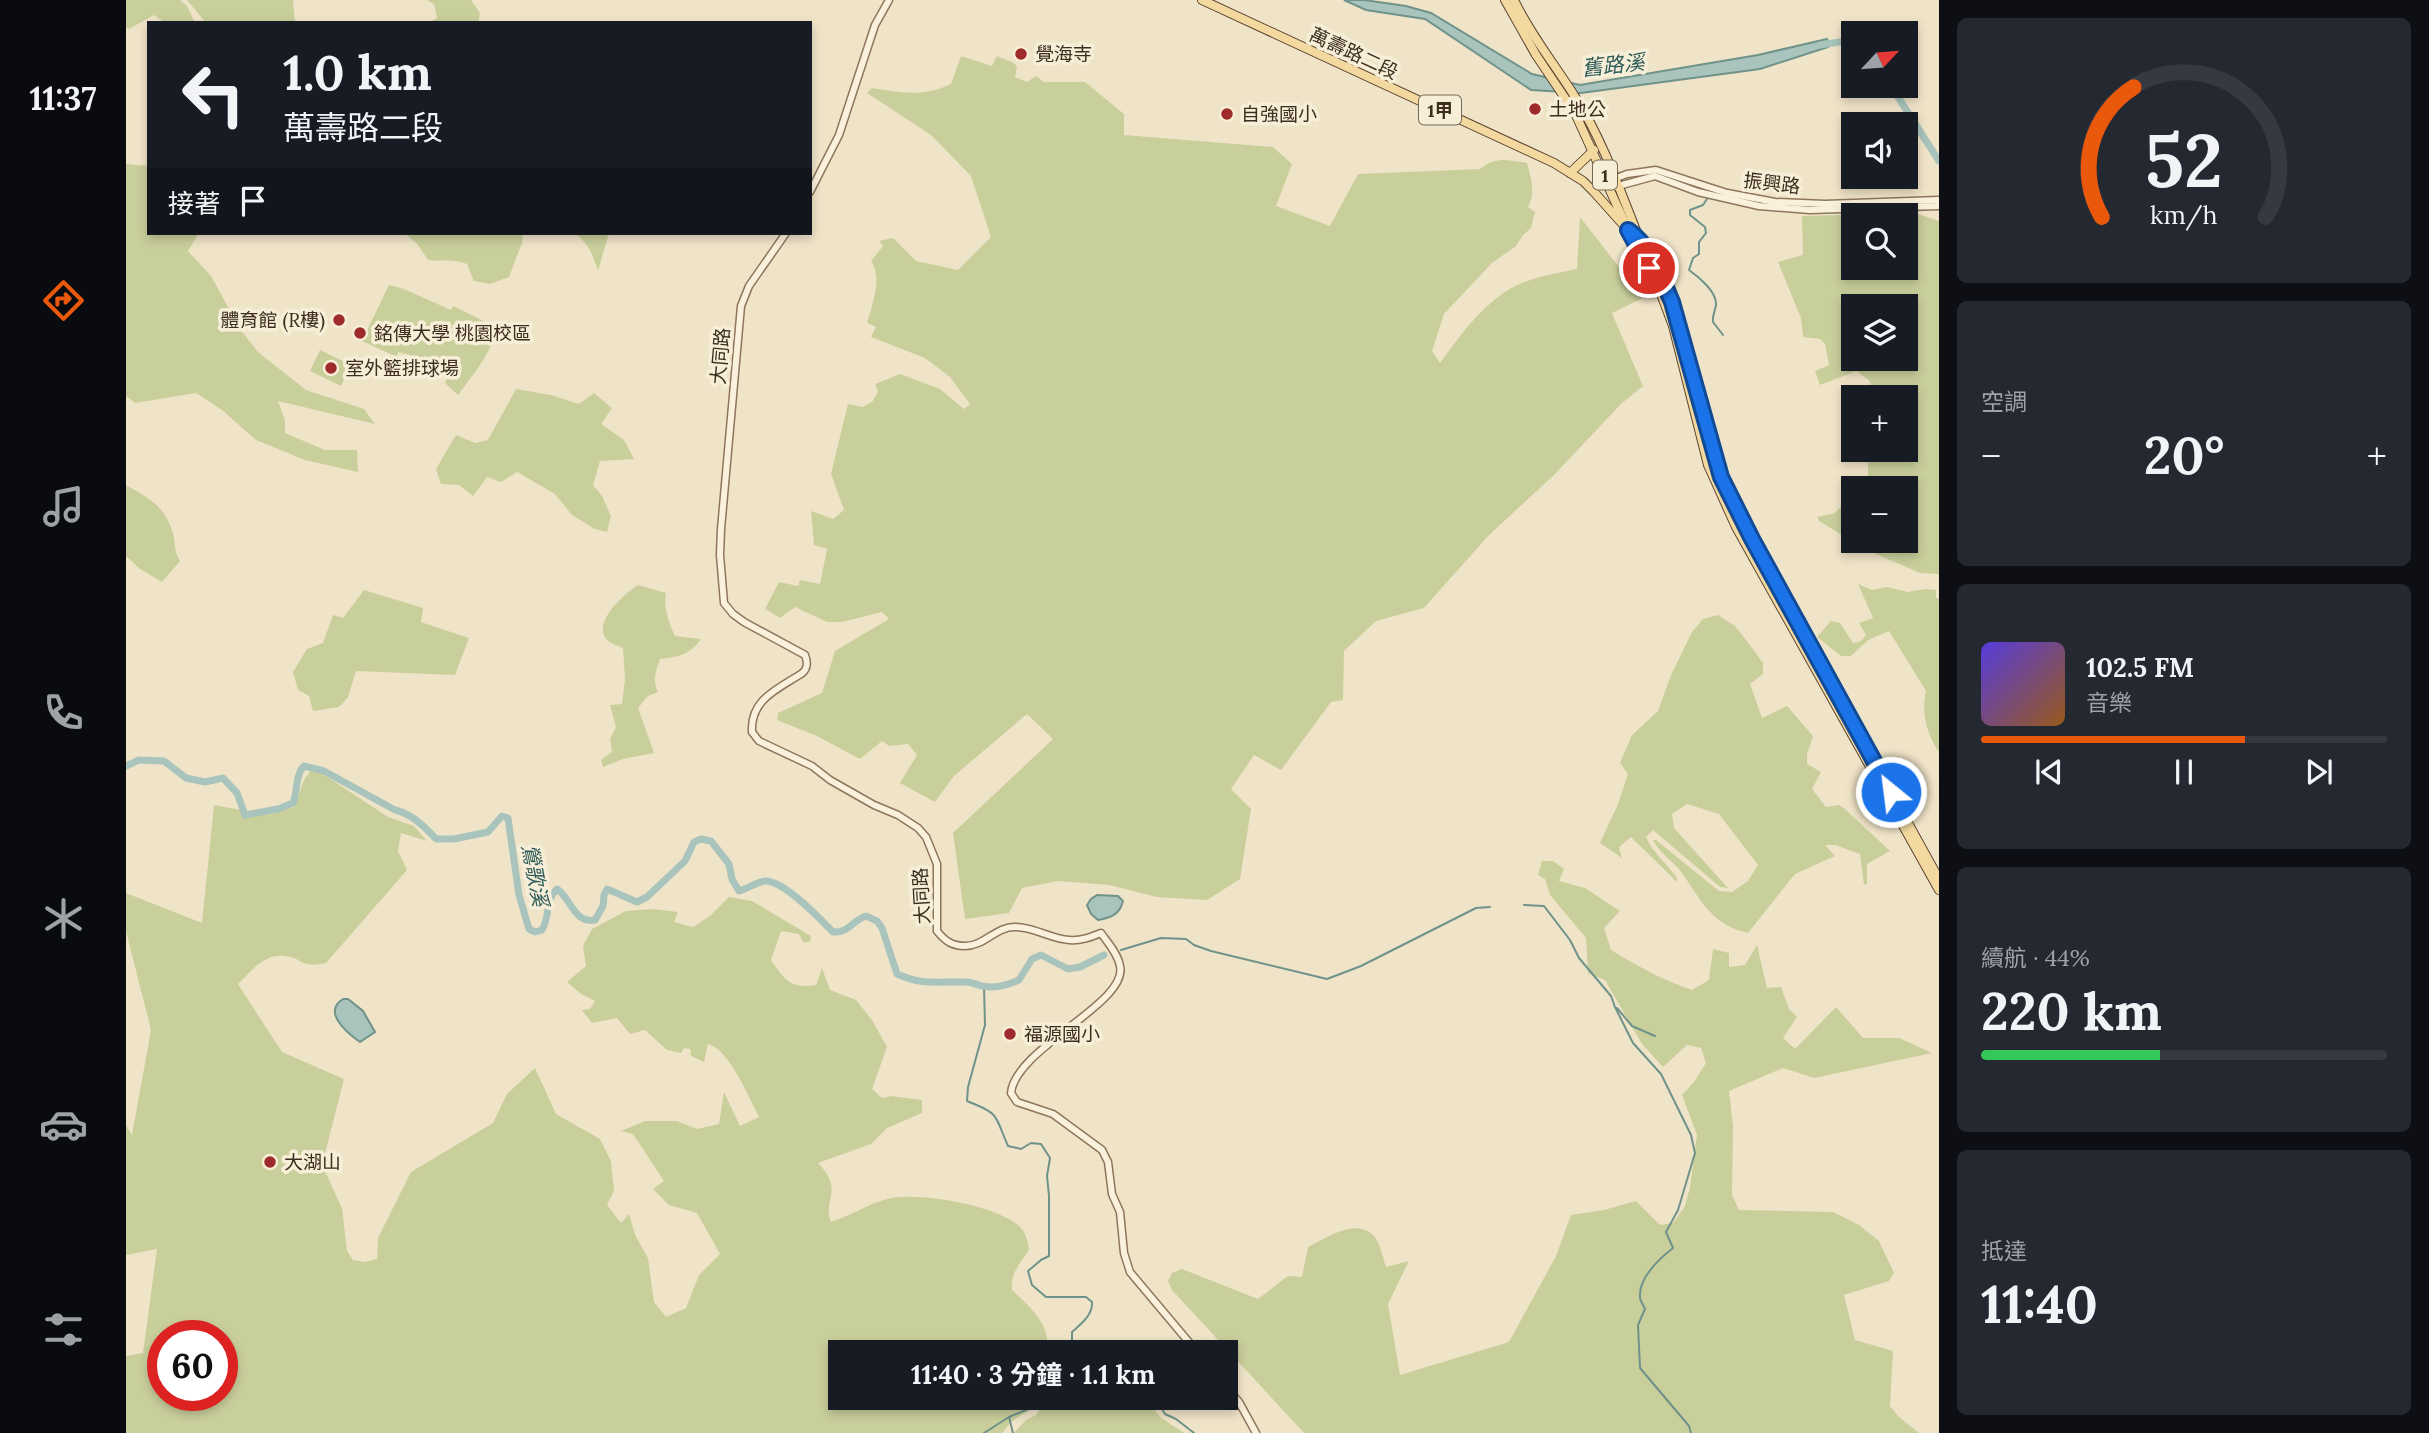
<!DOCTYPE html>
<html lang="zh-TW">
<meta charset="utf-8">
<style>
body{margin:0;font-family:Lora,"Noto Sans TC",serif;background:#242831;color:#f1f3f6;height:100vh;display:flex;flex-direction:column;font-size:26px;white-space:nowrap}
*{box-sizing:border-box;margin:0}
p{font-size:23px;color:#9ea1a6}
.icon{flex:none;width:38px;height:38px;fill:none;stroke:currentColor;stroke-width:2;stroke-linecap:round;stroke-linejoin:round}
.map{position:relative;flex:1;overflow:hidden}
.details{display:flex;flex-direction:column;gap:18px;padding:18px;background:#0d0f14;width:490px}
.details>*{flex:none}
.guide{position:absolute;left:21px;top:21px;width:665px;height:214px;border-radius:0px;box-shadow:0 4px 10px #0003;background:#171b24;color:#f1f3f6;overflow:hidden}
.needle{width:46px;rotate:64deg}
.tools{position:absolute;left:1715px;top:21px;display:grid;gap:14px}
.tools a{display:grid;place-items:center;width:77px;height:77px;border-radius:0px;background:#171b24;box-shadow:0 4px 10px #0003;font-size:35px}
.speed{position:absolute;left:21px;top:1320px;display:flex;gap:14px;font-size:35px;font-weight:700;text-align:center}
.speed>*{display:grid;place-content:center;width:91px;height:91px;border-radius:50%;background:#171b24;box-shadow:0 4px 10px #0003;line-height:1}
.speed .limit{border:10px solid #d22;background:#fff;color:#111}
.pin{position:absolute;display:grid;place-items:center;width:60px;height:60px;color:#fff;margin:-30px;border:4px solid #fff;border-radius:50%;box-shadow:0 2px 7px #0007}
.me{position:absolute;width:77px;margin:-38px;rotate:331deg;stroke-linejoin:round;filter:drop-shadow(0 0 5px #0008)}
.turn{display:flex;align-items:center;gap:24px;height:147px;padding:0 21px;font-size:32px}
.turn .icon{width:91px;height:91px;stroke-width:2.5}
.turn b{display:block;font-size:49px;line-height:60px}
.then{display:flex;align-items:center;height:66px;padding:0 21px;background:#0003;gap:14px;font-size:26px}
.big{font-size:52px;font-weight:700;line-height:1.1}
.details .widget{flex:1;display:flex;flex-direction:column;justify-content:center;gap:10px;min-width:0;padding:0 24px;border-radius:10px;background:#242831}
.details .dial{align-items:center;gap:0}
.dial svg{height:182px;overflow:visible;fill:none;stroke:#363941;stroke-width:7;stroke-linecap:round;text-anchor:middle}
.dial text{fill:#f1f3f6;stroke:none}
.song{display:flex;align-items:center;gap:21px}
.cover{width:84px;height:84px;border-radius:10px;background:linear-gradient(135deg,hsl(250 70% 55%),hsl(30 70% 35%))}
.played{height:7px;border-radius:4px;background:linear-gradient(90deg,#ea580c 65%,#363941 65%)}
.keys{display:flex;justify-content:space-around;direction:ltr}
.heat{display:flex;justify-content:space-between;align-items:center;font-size:38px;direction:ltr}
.charge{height:10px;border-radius:5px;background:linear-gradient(90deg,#34c759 44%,#363941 0)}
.trip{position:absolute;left:702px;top:1340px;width:410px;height:70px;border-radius:0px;background:#171b24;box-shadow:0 4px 10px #0003;font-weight:700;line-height:70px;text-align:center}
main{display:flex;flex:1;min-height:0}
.dock{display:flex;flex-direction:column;width:126px;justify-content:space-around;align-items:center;background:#090b0e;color:#9ea1a6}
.dock .icon{width:49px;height:49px}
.dock .on{color:#ea580c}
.dock b{font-size:32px;color:#f1f3f6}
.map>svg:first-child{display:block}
.green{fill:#c9cf9b;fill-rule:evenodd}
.water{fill:#a9c4bc;stroke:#6f938a;stroke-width:2}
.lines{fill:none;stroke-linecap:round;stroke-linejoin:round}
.stream{stroke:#6f938a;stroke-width:2}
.river{stroke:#a9c4bc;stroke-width:7}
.minor-casing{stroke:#8d765c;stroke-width:9}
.major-casing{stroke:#5b4430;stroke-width:10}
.minor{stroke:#faf1dc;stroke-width:6}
.major{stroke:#f3d9a0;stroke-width:8}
.route-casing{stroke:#114b97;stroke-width:18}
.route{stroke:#1a73e8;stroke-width:12}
.poi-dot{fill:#9e2a2b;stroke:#f7eed8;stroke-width:2.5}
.labels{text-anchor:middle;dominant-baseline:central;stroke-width:7;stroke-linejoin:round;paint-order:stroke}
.shield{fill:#f7eed8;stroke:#756857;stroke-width:2}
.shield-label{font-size:18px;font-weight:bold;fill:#3d2e20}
.street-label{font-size:19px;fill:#3d2e20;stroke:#f7eed8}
.poi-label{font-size:19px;fill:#3d2e20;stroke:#f7eed8;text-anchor:start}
.water-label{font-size:21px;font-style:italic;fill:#2f5d5a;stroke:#f7eed8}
</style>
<main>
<nav class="dock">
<b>11:37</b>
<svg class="icon on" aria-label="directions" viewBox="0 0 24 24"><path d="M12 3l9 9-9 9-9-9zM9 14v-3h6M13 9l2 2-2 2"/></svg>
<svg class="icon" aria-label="music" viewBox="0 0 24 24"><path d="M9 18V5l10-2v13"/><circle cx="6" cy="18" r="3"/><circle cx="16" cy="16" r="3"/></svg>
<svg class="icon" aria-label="phone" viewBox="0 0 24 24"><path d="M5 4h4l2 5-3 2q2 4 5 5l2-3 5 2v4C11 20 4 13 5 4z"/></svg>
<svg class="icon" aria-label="climate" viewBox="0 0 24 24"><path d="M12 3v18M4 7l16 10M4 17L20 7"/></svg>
<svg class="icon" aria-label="car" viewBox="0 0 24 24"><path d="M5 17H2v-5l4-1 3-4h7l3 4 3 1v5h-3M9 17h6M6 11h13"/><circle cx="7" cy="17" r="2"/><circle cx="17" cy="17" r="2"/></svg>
<svg class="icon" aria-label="filters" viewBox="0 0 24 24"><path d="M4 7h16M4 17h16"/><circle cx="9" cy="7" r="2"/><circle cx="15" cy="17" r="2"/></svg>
</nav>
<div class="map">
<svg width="1813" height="1433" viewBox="0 0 1813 1433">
<rect width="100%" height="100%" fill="#f0e4c8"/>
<!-- green -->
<g class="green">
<polygon points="0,0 54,0 61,6 69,23 39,23 28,15 3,29 0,27"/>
<polygon points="61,0 167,0 169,23 80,23"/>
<polygon points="301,0 345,0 354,13 352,23 302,23 311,18 308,4"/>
<path d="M835,56L866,66L871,56L888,63L891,67L889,77L901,82L910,76L918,82H959L998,114V135L1147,147L1166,164L1150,206L1204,226L1232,174L1354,169C1370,156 1381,160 1401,163C1405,179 1410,191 1402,207L1409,212L1405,228L1397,235L1390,246L1366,263L1318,314L1306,351L1314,363C1333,337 1352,310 1379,292C1399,278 1428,274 1451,269L1454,217L1517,298L1486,313L1517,386L1495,404L1428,475L1362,536L1298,608L1250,621L1218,651L1217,700L1205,702L1155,770L1128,755L1105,789L1125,809L1114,879L1081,900L1031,897L983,885L932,881L896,888L883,913L839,919L827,833L927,739L901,714L828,776L809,802L774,783L791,755L782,744L763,746L756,741L734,759L691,736L651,720L652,713L696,693L709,651L763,619L756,612L716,622H701L669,607L654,618L639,609L653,582L672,586L674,580L694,584L701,549L688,545L685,511L707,519L718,510L705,474L722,404L737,407L746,402L752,392L749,384L774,374L814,389L838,409L844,404L824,377L799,358L745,337L750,327L741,323C746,305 757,278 745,261L757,246L753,241L767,238L790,261L832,270L865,237L845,176L805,135L741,93L746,88C775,93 798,97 825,84Z"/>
<polygon points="0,164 23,166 23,233 73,233 62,251 85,276 114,329 132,352 180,390 238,409 249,424 152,401 159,421 159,433 199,450 231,450 232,472 179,460 130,440 96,410 70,393 9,403 0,396"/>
<path d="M1789,213L1813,221V574L1794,573L1736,548L1730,541H1780V488H1733L1742,480V464L1737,450H1780V397H1750L1743,380L1730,371L1694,385L1689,371L1703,365L1699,344L1694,339L1677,337L1675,318L1652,262L1677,255L1676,216ZM1727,215H1780V268H1727ZM1727,306H1780V359H1727Z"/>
<path d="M279,233H397L396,243L383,277L364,284L348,281L341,264C327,258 316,262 302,260L292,245Z"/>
<path d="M448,233H483L472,271C467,255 462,242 448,233Z"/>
<path d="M263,285L278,289L325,310L327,306L362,323L368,331C370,348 343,380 332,395L319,383L321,378L290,364L291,362L284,355L272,352L271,357L236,341Z"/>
<polygon points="194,350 225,365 215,386 184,371"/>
<polygon points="390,389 425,395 453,404 468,393 486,408 475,424 498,440 508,459 474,461 467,485 476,496 485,516 481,532 469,529 446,515 429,494 391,472 375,482 361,477 347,496 333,485 315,484 310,469 330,435 349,443 362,440"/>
<path d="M0,485C22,498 37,504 46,530C50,542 47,549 54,561L36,582L14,569L0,556Z"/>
<polygon points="1727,493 1727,536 1722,530 1716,535 1693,521 1691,517 1709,513"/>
<path d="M1732,584L1746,590L1761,587L1782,592L1799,589L1810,590V598H1813V752C1801,735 1795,712 1800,691L1763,631L1742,640L1725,656H1715L1691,637L1705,621L1714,623L1727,643L1735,641L1740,635L1733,623L1747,618Z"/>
<path d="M512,585L540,593C537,607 543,623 549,636L575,639C564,655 552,657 534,659C530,670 526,681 532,692L522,696L512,708L528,753L497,759L477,767L475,760L486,752L484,739L490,727L484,705L496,704L499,679L497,648C492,646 484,643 481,640C465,623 499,593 512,585Z"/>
<polygon points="238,590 297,608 295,622 343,638 329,675 230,671 222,697 213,707 187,711 183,696 172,690 167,672 181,649 197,643 207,615 217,618"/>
<path d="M1592,615L1609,626L1624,645L1637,663V674L1624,684L1636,718L1661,706L1687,736L1681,754V764L1695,772L1686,789L1700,807L1713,805L1719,809L1764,851L1741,864V884L1738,885L1734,854L1709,845H1699L1709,856L1669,874L1622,933C1582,924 1574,896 1552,868C1543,858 1533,852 1527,840H1530L1593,891L1606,892L1622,881L1632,865L1593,814L1561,804L1546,814L1548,828L1602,888L1594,887L1527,830L1520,837C1527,853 1541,864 1551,878V882L1505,837L1493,847L1496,858L1474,843L1492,804L1502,774L1494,763L1506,735L1532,711L1545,675L1566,632L1577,619Z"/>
<path d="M185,771L194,772L262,817L288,826L301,841L275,833L272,851L281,870L200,963C174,969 177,957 157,956C138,954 124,972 112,984L156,1052L218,1079L196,1165L216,1208L221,1251L227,1260L239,1262L251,1259L252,1238L285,1172L367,1123L381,1094L409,1068L430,1114L474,1139L485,1161L488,1191L481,1205L495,1223L503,1214L509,1235L522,1258L528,1302L540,1317L560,1308L573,1275L594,1254L571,1213L543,1205L527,1189L538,1181L507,1134L495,1131L519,1121H551L571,1129L593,1124L598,1092L614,1126L633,1117C623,1098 603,1049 582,1044L578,1062L565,1056L564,1049L558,1048L555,1053L541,1050L519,1030L504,1034L491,1018L466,1023L456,1010L464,1009L469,1001L455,994L441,982L460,966L457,946L466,929L500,911L526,909L552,912L548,922L567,927L584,916L603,897L626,901L685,936L684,942H677L673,934L655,931L645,960C659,980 664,989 690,985L696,968L704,990L730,1000L746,1020L761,1047L746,1089L756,1098L765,1096L796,1100V1113L761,1128L745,1144L692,1163C719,1191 696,1200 705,1222C724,1216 742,1204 761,1199C791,1191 868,1205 892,1225C900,1232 902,1241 903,1250C894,1263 884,1274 886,1290C903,1306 928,1327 920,1353H714V1398H904L908,1401L906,1409L886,1421L876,1433H0V1356L17,1353L31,1249L0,1255V1125L6,1135L25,1030L0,931V893L76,923L88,805L142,815L168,807C176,793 173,783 185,771ZM37,1335H96V1395H37Z"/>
<path d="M1416,861H1427L1438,869L1433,881L1459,888L1494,911L1478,928L1485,950C1511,966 1537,980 1566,990L1583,980L1587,949L1603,953V967L1619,965L1631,945L1641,988L1655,987L1663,1009L1671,1017L1657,1038L1669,1049L1710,1007L1737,1038H1773L1806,1053L1688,1078L1657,1068L1603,1091L1607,1126L1606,1195L1613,1210L1707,1212L1733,1225L1753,1241L1768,1273L1763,1281L1718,1295L1729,1340L1767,1351L1764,1406L1773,1417L1793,1433H1178L1046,1290L1042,1281L1046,1273L1056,1269L1132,1299L1162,1276L1176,1277L1182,1247C1201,1238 1230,1217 1248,1236C1254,1243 1257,1258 1260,1267L1283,1261L1262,1304L1274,1375L1383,1342L1430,1256L1445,1215L1478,1210L1510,1201L1534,1225L1547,1223L1559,1206L1564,1187L1571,1135L1556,1095L1568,1082L1580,1063L1575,1048L1561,1045L1537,1067L1516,1044L1479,980L1462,973L1460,938L1424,895L1419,879L1412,875Z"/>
<polygon points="921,1398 1020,1398 1034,1417 1058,1433 888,1433 900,1420 910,1415"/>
</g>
<!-- water -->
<g class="water">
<polygon points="1218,0 1238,0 1280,6 1305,13 1406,74 1454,85 1632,55 1701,39 1702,47 1634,69 1455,93 1405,90 1299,19 1240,10"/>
<path d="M971,895L992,896L997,901C994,914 985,918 972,920L965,914L961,905L965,899Z"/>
<path d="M217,999H222L237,1011L249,1032L234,1042C221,1033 196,1012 217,999Z"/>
</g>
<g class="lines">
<!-- stream -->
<g class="stream">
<path d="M1581,199L1577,205L1564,210V215L1579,227L1580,233L1573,242V254L1567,258L1563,270C1573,277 1591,292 1590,305C1589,311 1586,316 1587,322L1597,335"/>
<polyline points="1398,905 1418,906 1444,940 1453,958 1485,996 1488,1004"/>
<polyline points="995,950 1035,938 1060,939 1068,945 1085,951 1201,979 1235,966 1350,908 1364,907"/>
<path d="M858,987L859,1025L842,1087L841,1101C874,1114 868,1114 882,1146L895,1149L905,1143L915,1144L924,1158L921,1176L923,1196V1256L915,1260L902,1271L906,1285L920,1297H960L966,1302C967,1315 955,1324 946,1332V1343L951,1353"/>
<path d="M1488,1005L1507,1043L1535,1074L1565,1135L1569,1153L1552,1210L1540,1232L1547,1248C1533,1259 1512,1278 1514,1298C1515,1302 1517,1305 1519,1309L1512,1325L1514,1368L1563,1426L1565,1433"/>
<polyline points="1491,1008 1506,1026 1529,1036"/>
<polyline points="983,1353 992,1346 998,1353"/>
<polyline points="1029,1398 1039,1414 1050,1419 1068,1433"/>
<polyline points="883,1417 887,1433"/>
<polyline points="858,1433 883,1417 907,1407 916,1398"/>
</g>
<!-- river -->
<g class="river">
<polyline points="1694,45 1720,41 1727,43"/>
<polyline points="1765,86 1813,161"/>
<path d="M0,766L13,760L38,761L60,778L79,782L97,778L111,793L119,815L152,809L167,803C172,791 169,775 178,766L198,771L269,810C286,814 298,826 310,839H328L362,832L376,816L382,818L393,895L403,929L409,932L416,930C424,917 419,900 431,889C445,898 448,924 469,920L477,906L478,895L481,889L511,902L521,897L559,861L568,842L575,839L585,841L603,864L606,879L613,891C620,889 632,882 639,881C658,880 695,920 707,932C723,933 727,920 740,916L751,921L756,928L771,974C797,986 813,981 840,982C847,982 850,985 856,986C869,989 882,985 893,980L906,959L915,955L942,969L954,967L978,955"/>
</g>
<!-- minor casing -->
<g class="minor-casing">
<g id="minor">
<polyline points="1485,180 1501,174 1530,170 1601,193 1649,202 1699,204 1813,200"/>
<polyline points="1485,188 1529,176 1572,192 1633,206 1684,210 1813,206"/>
<polyline points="684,192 713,135 749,25 763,0"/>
<path d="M660,233L623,286L615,306L595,529L594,555L598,603L607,614L618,622L679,655C682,663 682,669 675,674C651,689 624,700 626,732L633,741L686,766L704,780L748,805L772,815L792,828L800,837L811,864V931C819,941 826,946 839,946C859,946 870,926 890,927C908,927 925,939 943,940C955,941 965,937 975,933C982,943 992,954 994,966C1003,1003 889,1048 885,1093L891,1102L927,1114L976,1150L982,1162L986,1194L994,1212L998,1253L1004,1272L1072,1353"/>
<polyline points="1099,1385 1113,1402 1130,1433"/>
</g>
</g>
<!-- major casing -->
<g class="major-casing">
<g id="major">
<polyline points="1076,0 1428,163 1457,181 1468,192 1502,230 1513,238 1525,257 1546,302 1554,325 1595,477 1624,537 1813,879"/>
<polyline points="1379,0 1410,55 1449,113 1502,230 1535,294 1547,326 1582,465 1610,527 1813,890"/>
<path d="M1388,0C1405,36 1430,66 1451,100C1477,141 1495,193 1513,238"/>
<polyline points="1444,173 1468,150"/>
</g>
</g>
<!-- minor -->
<use href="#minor" class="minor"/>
<!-- major -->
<use href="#major" class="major"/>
</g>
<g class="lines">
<!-- route casing -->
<g class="route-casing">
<path id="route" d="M1523,268L1502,230C1525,246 1535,277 1546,302L1595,477L1626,539L1765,792"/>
</g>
<!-- route -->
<use href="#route" class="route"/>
</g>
<!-- markers -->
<g class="poi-dot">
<circle cx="895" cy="54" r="7"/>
<circle cx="1409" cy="109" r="7"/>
<circle cx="1101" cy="114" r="7"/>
<circle cx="213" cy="320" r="7"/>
<circle cx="234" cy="333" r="7"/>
<circle cx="205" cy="368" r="7"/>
<circle cx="884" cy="1034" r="7"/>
<circle cx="144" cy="1162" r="7"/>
</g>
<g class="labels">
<!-- shield labels -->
<g class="shield">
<rect x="1293" y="95.5" width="42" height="29" rx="5"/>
<rect x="1467" y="160.5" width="24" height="29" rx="5"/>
</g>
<g class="shield-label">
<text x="1314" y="110">1甲</text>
<text x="1479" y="175">1</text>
</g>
<!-- street labels -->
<g class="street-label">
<text transform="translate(1228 53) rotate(25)">萬壽路二段</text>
<text transform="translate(1646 183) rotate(7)">振興路</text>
<text transform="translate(594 356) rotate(-85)">大同路</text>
<text transform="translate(795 896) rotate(-93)">大同路</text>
</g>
<!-- poi labels -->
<g class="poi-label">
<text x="909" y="54">覺海寺</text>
<text x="1423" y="109">土地公</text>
<text x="1115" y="114">自強國小</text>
<text x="199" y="320" text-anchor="end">體育館 (R樓)</text>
<text x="248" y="333">銘傳大學 桃園校區</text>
<text x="219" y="368">室外籃排球場</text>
<text x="898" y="1034">福源國小</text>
<text x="158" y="1162">大湖山</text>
</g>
<!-- water labels -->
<g class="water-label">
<text transform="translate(1487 65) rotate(-6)">舊路溪</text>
<text transform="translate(409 875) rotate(79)">鶯歌溪</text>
</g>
</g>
</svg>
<div class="tools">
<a><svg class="needle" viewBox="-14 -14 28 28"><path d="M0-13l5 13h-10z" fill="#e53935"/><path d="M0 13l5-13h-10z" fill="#9ea1a6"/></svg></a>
<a><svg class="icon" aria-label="sound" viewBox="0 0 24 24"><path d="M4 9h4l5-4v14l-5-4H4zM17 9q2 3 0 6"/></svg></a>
<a><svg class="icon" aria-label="search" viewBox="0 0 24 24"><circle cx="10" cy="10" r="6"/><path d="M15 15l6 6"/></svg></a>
<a><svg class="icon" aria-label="layers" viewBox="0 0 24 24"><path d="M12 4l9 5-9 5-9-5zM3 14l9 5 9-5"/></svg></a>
<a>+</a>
<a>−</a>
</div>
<div class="speed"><div class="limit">60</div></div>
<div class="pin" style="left:1523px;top:268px;background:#d93025"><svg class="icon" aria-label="arrive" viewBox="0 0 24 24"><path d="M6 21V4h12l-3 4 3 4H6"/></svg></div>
<svg class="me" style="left:1765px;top:792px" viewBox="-20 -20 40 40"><circle r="17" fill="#1a73e8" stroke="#fff" stroke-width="3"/><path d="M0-11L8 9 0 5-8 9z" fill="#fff"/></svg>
<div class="trip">11:40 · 3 分鐘 · 1.1 km</div>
<div class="guide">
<div class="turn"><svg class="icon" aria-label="left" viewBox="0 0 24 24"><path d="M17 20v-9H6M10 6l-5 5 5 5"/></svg><div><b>1.0 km</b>萬壽路二段</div></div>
<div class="then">接著<svg class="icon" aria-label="arrive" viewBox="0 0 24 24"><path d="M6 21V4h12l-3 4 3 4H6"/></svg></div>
</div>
</div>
<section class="details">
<div class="widget dial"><svg viewBox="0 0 100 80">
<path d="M14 69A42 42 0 1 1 86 69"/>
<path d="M14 69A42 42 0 0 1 28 12" stroke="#ea580c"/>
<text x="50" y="56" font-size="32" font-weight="700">52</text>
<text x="50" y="72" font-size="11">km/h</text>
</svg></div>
<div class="widget"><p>空調</p>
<div class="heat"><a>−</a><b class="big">20°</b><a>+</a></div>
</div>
<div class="widget">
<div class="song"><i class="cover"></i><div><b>102.5 FM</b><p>音樂</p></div></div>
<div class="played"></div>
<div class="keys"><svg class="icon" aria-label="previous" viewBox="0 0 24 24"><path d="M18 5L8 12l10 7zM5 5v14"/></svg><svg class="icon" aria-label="pause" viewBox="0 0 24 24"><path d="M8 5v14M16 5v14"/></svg><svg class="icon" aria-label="next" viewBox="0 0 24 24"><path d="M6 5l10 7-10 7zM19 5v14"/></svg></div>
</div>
<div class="widget"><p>續航 · 44%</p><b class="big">220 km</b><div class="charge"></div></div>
<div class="widget"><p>抵達</p><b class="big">11:40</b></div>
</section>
</main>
